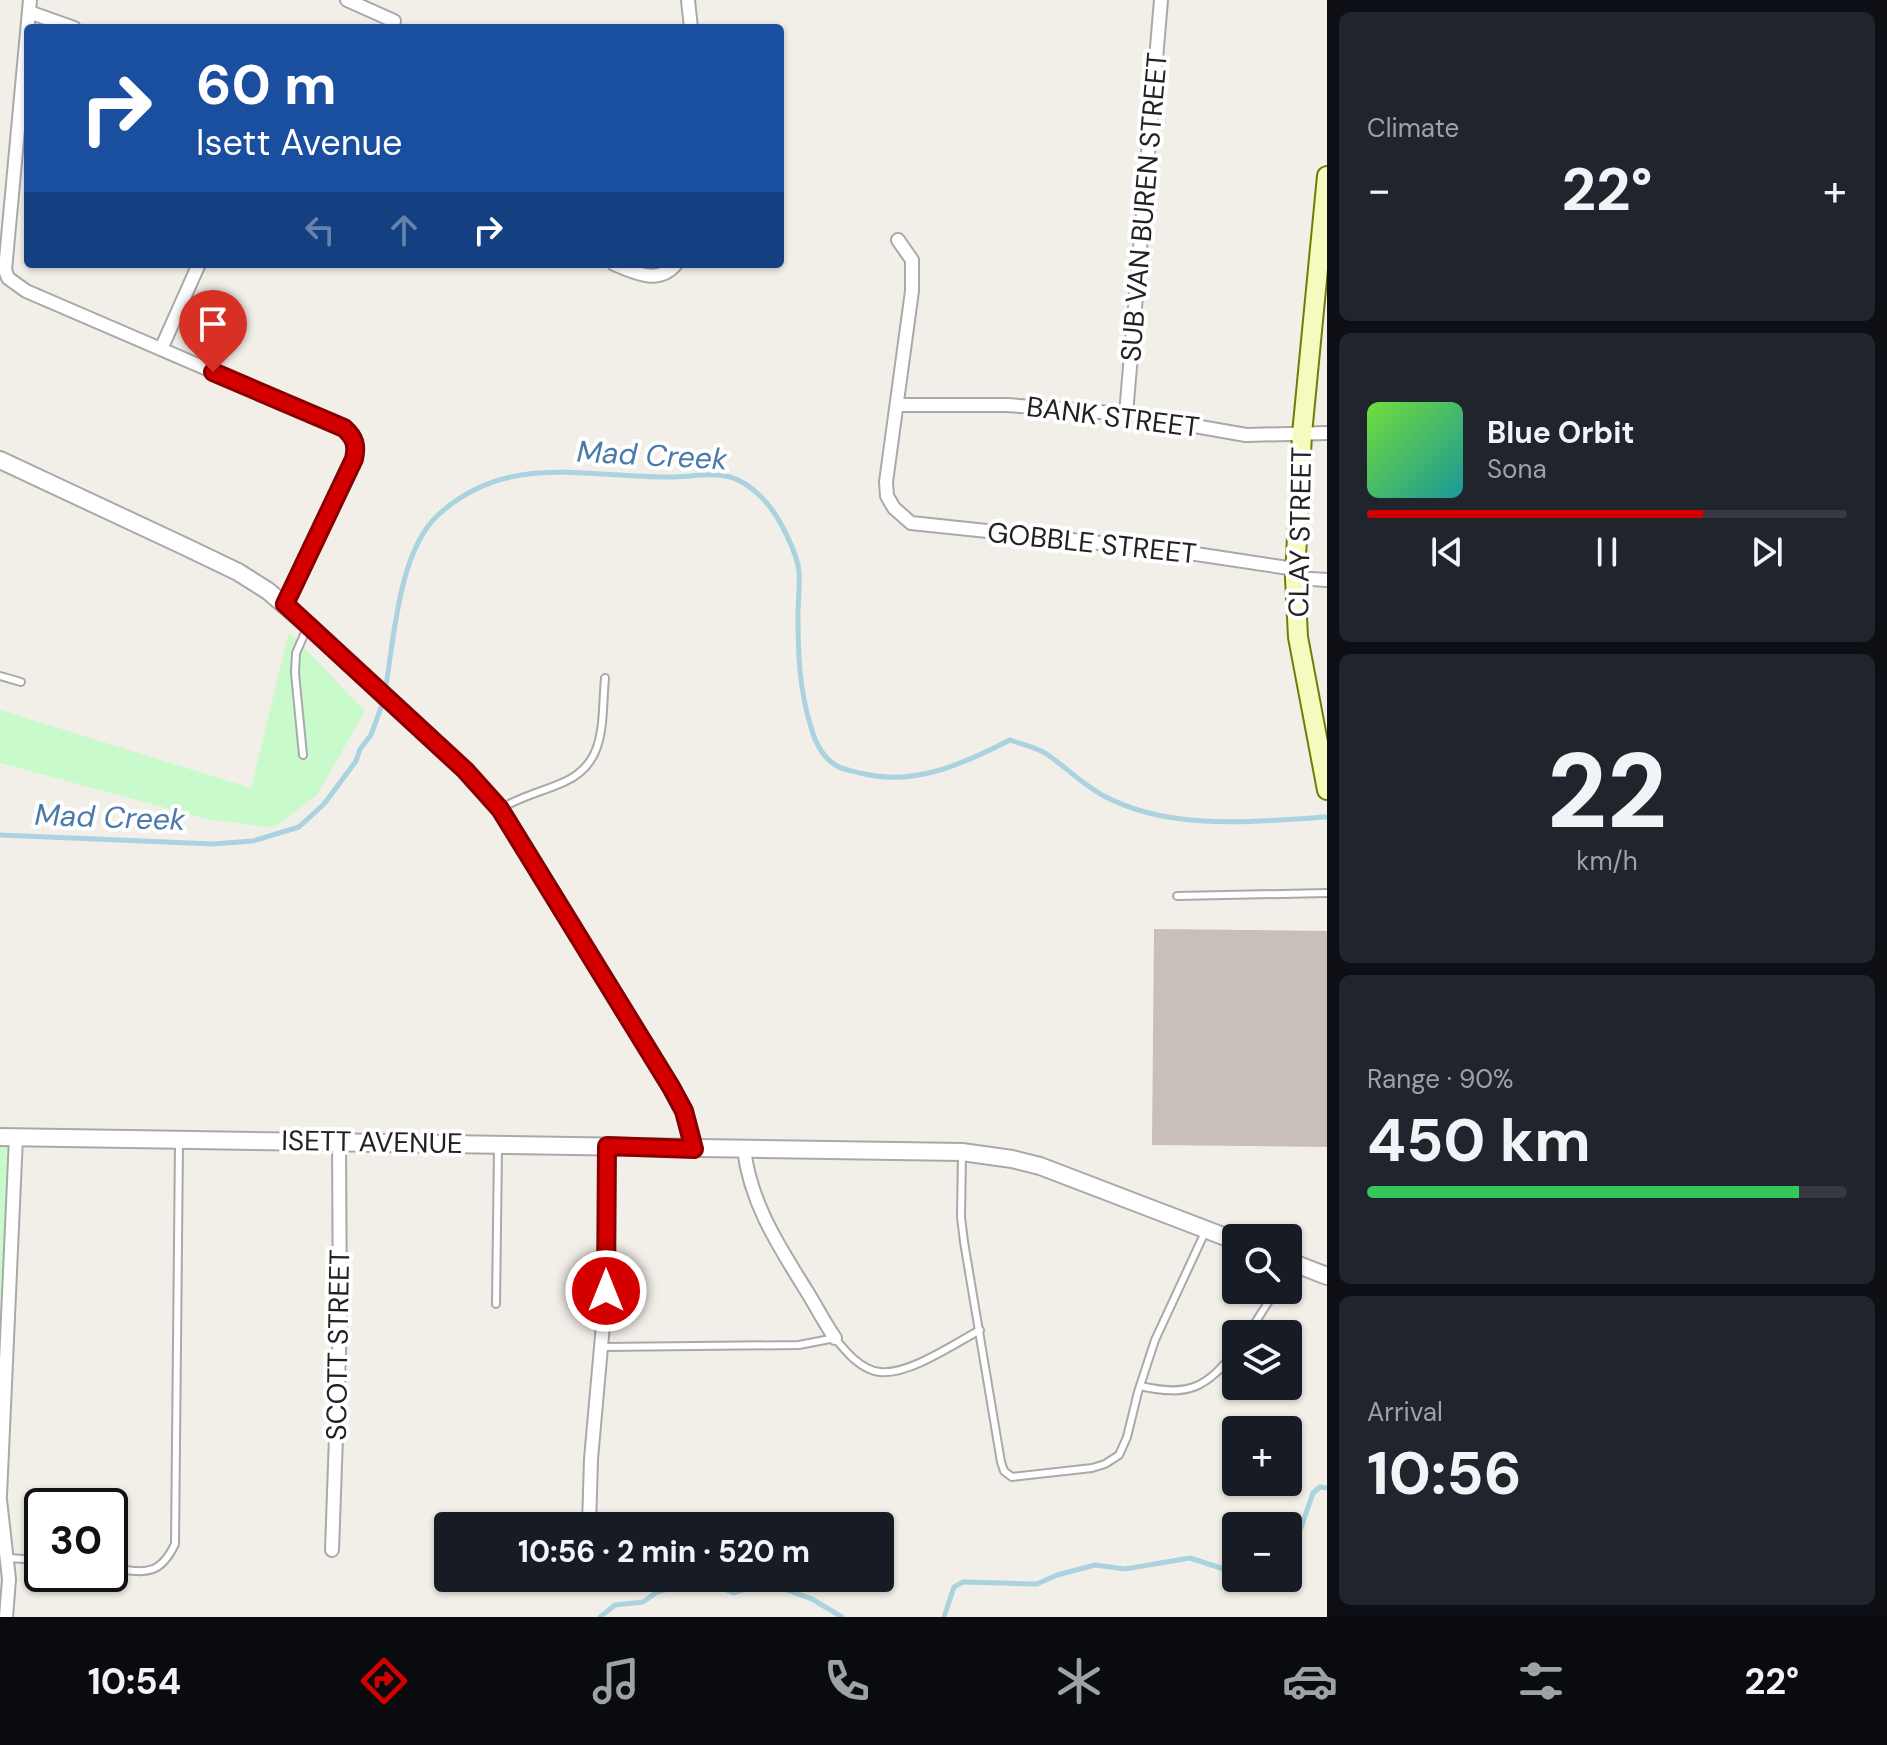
<!DOCTYPE html>
<meta charset="utf-8">
<style>
body{margin:0;font-family:"DM Sans",sans-serif;background:#20242c;color:#f1f3f6;height:100vh;display:flex;flex-direction:column;font-size:30px;white-space:nowrap}
*{box-sizing:border-box;margin:0}
p{font-size:26px;color:#9ea1a6}
.icon{flex:none;width:44px;height:44px;fill:none;stroke:currentColor;stroke-width:2;stroke-linecap:round;stroke-linejoin:round}
.map{position:relative;flex:1;overflow:hidden}
.sheet{display:flex;flex-direction:column;gap:12px;padding:12px;background:#0d0f14;width:560px}
.sheet>*{flex:none}
.hud{position:absolute;left:24px;top:24px;width:760px;height:244px;border-radius:8px;box-shadow:0 2px 6px #0004;background:#1a4fa0;color:#fff;overflow:hidden}
.tools{position:absolute;left:1222px;top:1224px;display:grid;gap:16px}
.tools a{display:grid;place-items:center;width:80px;height:80px;border-radius:8px;background:#171b24;box-shadow:0 2px 6px #0004;font-size:40px}
.speed{position:absolute;left:24px;top:1488px;display:flex;gap:16px;font-size:40px;font-weight:700;text-align:center}
.speed>*{display:grid;place-content:center;width:104px;height:104px;border-radius:50%;background:#171b24;box-shadow:0 2px 6px #0004;line-height:1}
.speed .limit{border:4px solid #111;border-radius:12px;background:#fff;color:#111}
.pin{position:absolute;display:grid;place-items:center;width:68px;height:68px;color:#fff;margin:-82px -34px;border-radius:50% 50% 50% 0;rotate:-45deg;box-shadow:0 0 8px #0007}
.pin .icon{rotate:45deg}
.me{position:absolute;width:88px;margin:-44px;rotate:0deg;stroke-linejoin:round;filter:drop-shadow(0 0 6px #0008)}
.turn{display:flex;align-items:center;gap:28px;height:168px;padding:0 40px;font-size:36px}
.turn .icon{width:104px;height:104px;stroke-width:2.5}
.turn b{display:block;font-size:56px;line-height:68px}
.lanes{display:flex;align-items:center;height:76px;padding:0 40px;background:#0003;justify-content:center;gap:40px;direction:ltr}
.lanes .off{opacity:.35}
.big{font-size:60px;font-weight:700;line-height:1.1}
.sheet .tile{flex:1;display:flex;flex-direction:column;justify-content:center;gap:12px;min-width:0;padding:0 28px;border-radius:12px;background:#20242c}
.sheet .dial{align-items:center;gap:0}
.dial b{font-size:104px;line-height:1}
.song{display:flex;align-items:center;gap:24px}
.cover{width:96px;height:96px;border-radius:12px;background:linear-gradient(135deg,hsl(100 70% 55%),hsl(180 70% 35%))}
.played{height:8px;border-radius:4px;background:linear-gradient(90deg,#d40000 70%,#363941 70%)}
.keys{display:flex;justify-content:space-around;direction:ltr}
.heat{display:flex;justify-content:space-between;align-items:center;font-size:44px;direction:ltr}
.charge{height:12px;border-radius:6px;background:linear-gradient(90deg,#34c759 90%,#363941 0)}
.trip{position:absolute;left:434px;top:1512px;width:460px;height:80px;border-radius:8px;background:#171b24;box-shadow:0 2px 6px #0004;font-weight:700;line-height:80px;text-align:center}
.menu{display:flex;height:128px;justify-content:space-around;align-items:center;background:#090b0e;color:#9ea1a6}
.menu .icon{width:56px;height:56px}
.menu .active{color:#d40000}
.menu b{font-size:36px;color:#f1f3f6}
main{display:flex;flex:1;min-height:0}
.map>svg:first-child{display:block}
.park{fill:#c8facc}
.lines{fill:none;stroke-linecap:round;stroke-linejoin:round}
.stream{stroke:#aad3df;stroke-width:5}
.building{fill:#c7bfb8}
.service-casing{stroke:#a9a9a9;stroke-width:10}
.minor-casing{stroke:#a9a9a9;stroke-width:16}
.tertiary-casing{stroke:#a9a9a9;stroke-width:20}
.secondary-casing{stroke:#707d05;stroke-width:22}
.service{stroke:#fff;stroke-width:6}
.minor{stroke:#fff;stroke-width:12}
.tertiary{stroke:#fff;stroke-width:16}
.secondary{stroke:#f7fabf;stroke-width:18}
.route-casing{stroke:#8a0000;stroke-width:20}
.route{stroke:#d40000;stroke-width:14}
.labels{text-anchor:middle;dominant-baseline:central;stroke-width:8;stroke-linejoin:round;paint-order:stroke}
.street-label{font-size:28px;fill:#222;stroke:#fff}
.water-label{font-size:30px;font-style:italic;fill:#4a7aab;stroke:#fff}
</style>
<main>
<div class="map">
<svg width="1327" height="1617" viewBox="0 0 1327 1617">
<rect width="100%" height="100%" fill="#f2efe9"/>
<!-- park -->
<g class="park">
<polygon points="289,632 365,711 317,795 273,828 207,819 0,763 0,710 251,788"/>
<polygon points="0,1136 16,1137 5,1546 0,1545"/>
</g>
<g class="lines">
<!-- stream -->
<g class="stream">
<path d="M385,692C394,640 398,552 438,515C508,451 586,478 670,477C690,477 710,472 730,477C752,483 772,506 782,526C788,537 795,553 798,565C801,580 798,598 798,614C798,653 799,689 811,727C815,742 823,758 837,766C844,770 853,771 860,773C914,787 963,764 1010,740C1021,744 1035,747 1045,753C1065,766 1083,785 1104,796C1172,832 1254,821 1327,817"/>
<polyline points="0,835 213,844 253,841 299,827 324,804 356,761 360,749 371,735 383,702"/>
<polyline points="1288,1544 1296,1542 1313,1493 1320,1487 1327,1488"/>
<polyline points="600,1617 615,1605 643,1602 657,1592 693,1582 705,1581 734,1593 765,1582 812,1599 842,1617"/>
<polyline points="944,1617 954,1587 963,1582 1037,1584 1057,1575 1095,1565 1125,1569 1190,1558 1236,1573"/>
</g>
</g>
<!-- building -->
<polygon class="building" points="1154,929 1327,931 1327,1147 1152,1145"/>
<g class="lines">
<!-- service casing -->
<g class="service-casing">
<g id="service">
<polyline points="0,676 21,682"/>
<polyline points="303,755 295,673 296,653 307,628"/>
<path d="M500,809C521,796 542,792 564,782C608,763 601,719 605,678"/>
<polyline points="1177,896 1327,893"/>
<polyline points="962,1152 961,1217 964,1242 1001,1462 1004,1471 1012,1477 1092,1468 1105,1464 1119,1455 1127,1437 1138,1392 1155,1340 1206,1230"/>
<polyline points="496,1304 498,1148"/>
<polyline points="1248,1334 1276,1290"/>
<path d="M603,1347L799,1345L835,1338C846,1352 861,1370 880,1372C909,1375 954,1344 980,1330"/>
<path d="M1140,1386C1190,1397 1205,1388 1236,1351"/>
<polyline points="7,1558 42,1560"/>
<path d="M110,1568C143,1572 159,1578 175,1544L179,1143"/>
</g>
</g>
<!-- minor casing -->
<g class="minor-casing">
<g id="minor">
<path d="M30,0L5,270L8,278L26,291L344,428C355,438 357,445 354,459L285,604"/>
<polyline points="347,0 394,21"/>
<polyline points="688,0 691,28"/>
<polyline points="29,12 74,28"/>
<polyline points="898,240 912,260 912,291 886,482 887,496 894,508 911,523 1176,551 1295,569"/>
<path d="M614,264C635,273 659,285 676,264"/>
<polyline points="161,349 199,264"/>
<polyline points="898,405 1007,405 1126,414 1246,435 1327,433"/>
<polyline points="1126,414 1161,0"/>
<polyline points="1295,578 1327,580"/>
<path d="M744,1149C750,1202 778,1245 806,1290C816,1306 824,1322 835,1338"/>
<polyline points="0,1496 16,1137"/>
<polyline points="0,1500 9,1579 6,1617"/>
<polyline points="589,1526 591,1459 606,1291 607,1146"/>
<polyline points="332,1550 340,1323 339,1141"/>
</g>
</g>
<!-- tertiary casing -->
<g class="tertiary-casing">
<g id="tertiary">
<polyline points="0,460 186,547 238,572 268,591 308,625 465,770 500,809 671,1087 684,1111 694,1149"/>
<polyline points="0,1137 962,1152 1012,1159 1040,1166 1236,1241"/>
<polyline points="1288,1261 1327,1276"/>
</g>
</g>
<!-- secondary casing -->
<g class="secondary-casing">
<polyline id="secondary" points="1327,176 1302,434 1295,578 1298,637 1327,790"/>
</g>
<!-- service -->
<use href="#service" class="service"/>
<!-- minor -->
<use href="#minor" class="minor"/>
<!-- tertiary -->
<use href="#tertiary" class="tertiary"/>
<!-- secondary -->
<use href="#secondary" class="secondary"/>
</g>
<g class="lines">
<!-- route casing -->
<g class="route-casing">
<path id="route" d="M213,372L344,428C355,438 357,445 354,459L285,604L465,770L500,809L671,1087L684,1111L694,1149L607,1146L606,1291"/>
</g>
<!-- route -->
<use href="#route" class="route"/>
</g>
<g class="labels">
<!-- street labels -->
<g class="street-label">
<text transform="translate(1144 207) rotate(-85)">SUB VAN BUREN STREET</text>
<text transform="translate(1113 417) rotate(7)">BANK STREET</text>
<text transform="translate(1300 532) rotate(-89)">CLAY STREET</text>
<text transform="translate(1092 543) rotate(6)">GOBBLE STREET</text>
<text transform="translate(372 1142) rotate(1)">ISETT AVENUE</text>
<text transform="translate(338 1345) rotate(-89)">SCOTT STREET</text>
</g>
<!-- water labels -->
<g class="water-label">
<text transform="translate(652 455) rotate(3)">Mad Creek</text>
<text transform="translate(110 817) rotate(2)">Mad Creek</text>
</g>
</g>
</svg>
<div class="tools">
<a><svg class="icon" aria-label="search" viewBox="0 0 24 24"><circle cx="10" cy="10" r="6"/><path d="M15 15l6 6"/></svg></a>
<a><svg class="icon" aria-label="layers" viewBox="0 0 24 24"><path d="M12 4l9 5-9 5-9-5zM3 14l9 5 9-5"/></svg></a>
<a>+</a>
<a>−</a>
</div>
<div class="speed"><div class="limit">30</div></div>
<div class="pin" style="left:213px;top:372px;background:#d93025"><svg class="icon" aria-label="arrive" viewBox="0 0 24 24"><path d="M6 21V4h12l-3 4 3 4H6"/></svg></div>
<svg class="me" style="left:606px;top:1291px" viewBox="-20 -20 40 40"><circle r="17" fill="#d40000" stroke="#fff" stroke-width="3"/><path d="M0-11L8 9 0 5-8 9z" fill="#fff"/></svg>
<div class="trip">10:56 · 2 min · 520 m</div>
<div class="hud">
<div class="turn"><svg class="icon" aria-label="right" viewBox="0 0 24 24"><path d="M7 20v-9h11M14 6l5 5-5 5"/></svg><div><b>60 m</b>Isett Avenue</div></div>
<div class="lanes"><svg class="icon off" aria-label="left" viewBox="0 0 24 24"><path d="M17 20v-9H6M10 6l-5 5 5 5"/></svg><svg class="icon off" aria-label="ahead" viewBox="0 0 24 24"><path d="M12 20V5M6 11l6-6 6 6"/></svg><svg class="icon" aria-label="right" viewBox="0 0 24 24"><path d="M7 20v-9h11M14 6l5 5-5 5"/></svg></div>
</div>
</div>
<section class="sheet">
<div class="tile"><p>Climate</p>
<div class="heat"><a>−</a><b class="big">22°</b><a>+</a></div>
</div>
<div class="tile">
<div class="song"><i class="cover"></i><div><b>Blue Orbit</b><p>Sona</p></div></div>
<div class="played"></div>
<div class="keys"><svg class="icon" aria-label="previous" viewBox="0 0 24 24"><path d="M18 5L8 12l10 7zM5 5v14"/></svg><svg class="icon" aria-label="pause" viewBox="0 0 24 24"><path d="M8 5v14M16 5v14"/></svg><svg class="icon" aria-label="next" viewBox="0 0 24 24"><path d="M6 5l10 7-10 7zM19 5v14"/></svg></div>
</div>
<div class="tile dial"><b>22</b><p>km/h</p></div>
<div class="tile"><p>Range · 90%</p><b class="big">450 km</b><div class="charge"></div></div>
<div class="tile"><p>Arrival</p><b class="big">10:56</b></div>
</section>
</main>
<nav class="menu">
<b>10:54</b>
<svg class="icon active" aria-label="directions" viewBox="0 0 24 24"><path d="M12 3l9 9-9 9-9-9zM9 14v-3h6M13 9l2 2-2 2"/></svg>
<svg class="icon" aria-label="music" viewBox="0 0 24 24"><path d="M9 18V5l10-2v13"/><circle cx="6" cy="18" r="3"/><circle cx="16" cy="16" r="3"/></svg>
<svg class="icon" aria-label="phone" viewBox="0 0 24 24"><path d="M5 4h4l2 5-3 2q2 4 5 5l2-3 5 2v4C11 20 4 13 5 4z"/></svg>
<svg class="icon" aria-label="climate" viewBox="0 0 24 24"><path d="M12 3v18M4 7l16 10M4 17L20 7"/></svg>
<svg class="icon" aria-label="car" viewBox="0 0 24 24"><path d="M5 17H2v-5l4-1 3-4h7l3 4 3 1v5h-3M9 17h6M6 11h13"/><circle cx="7" cy="17" r="2"/><circle cx="17" cy="17" r="2"/></svg>
<svg class="icon" aria-label="filters" viewBox="0 0 24 24"><path d="M4 7h16M4 17h16"/><circle cx="9" cy="7" r="2"/><circle cx="15" cy="17" r="2"/></svg>
<b>22°</b>
</nav>
